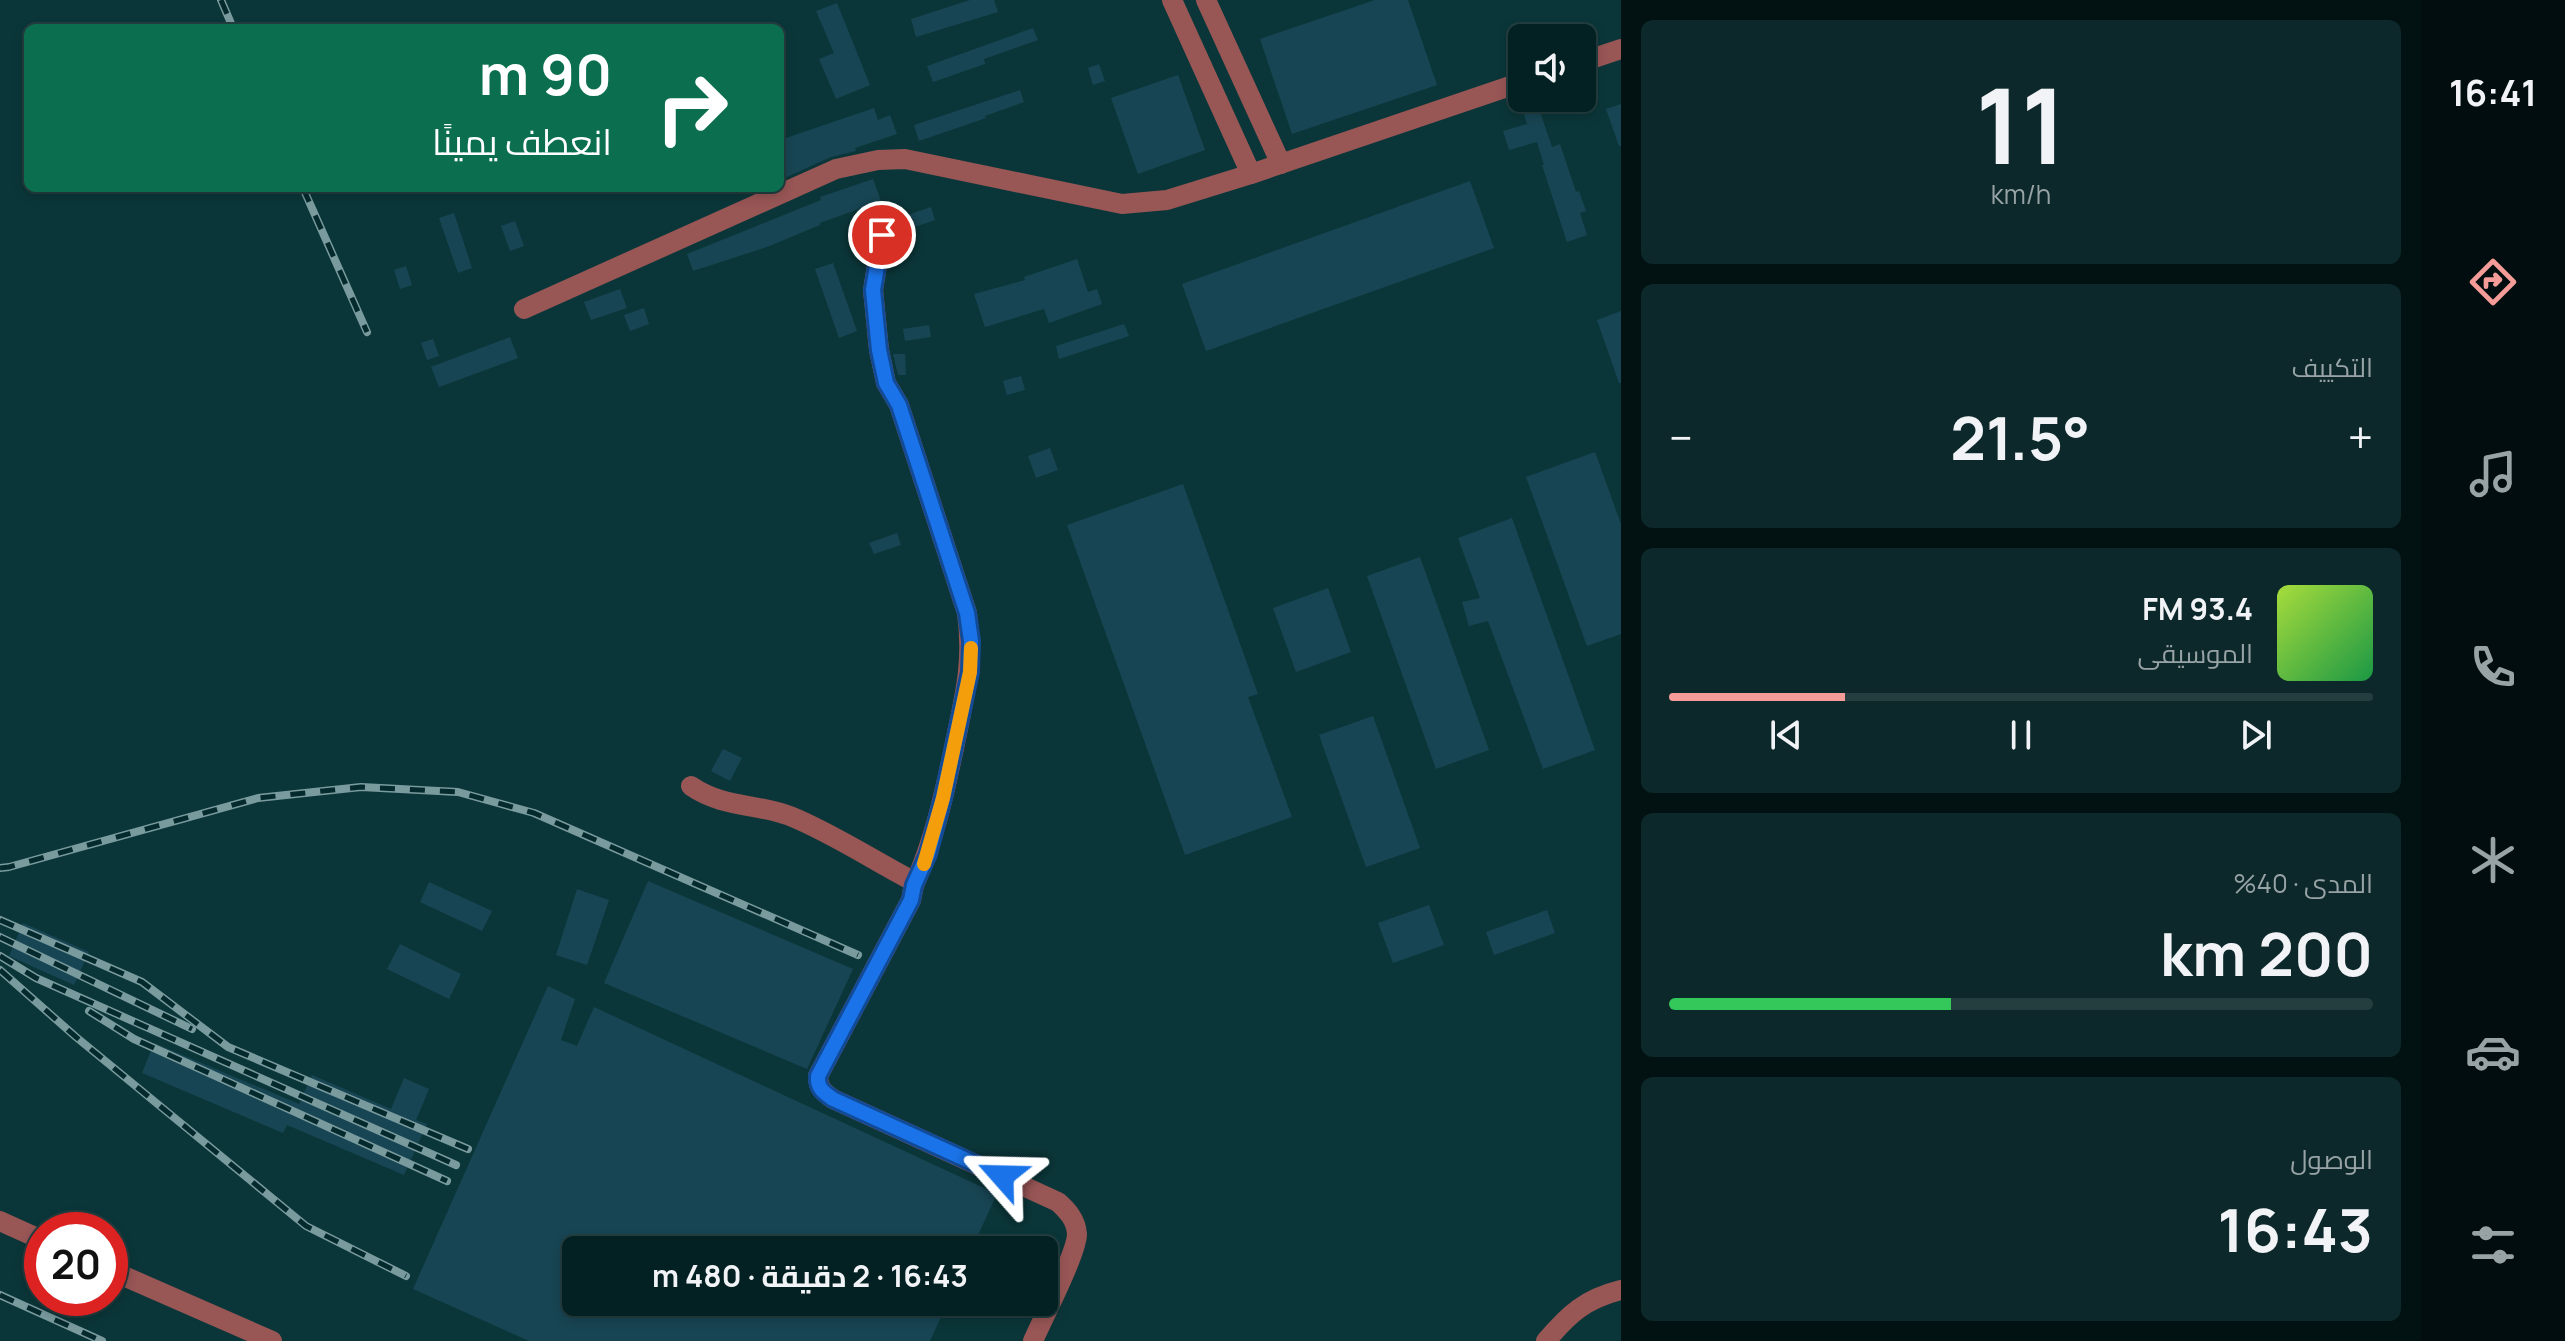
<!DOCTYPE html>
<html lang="ar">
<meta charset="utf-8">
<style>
body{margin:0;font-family:Manrope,Cairo,sans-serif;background:#0d282a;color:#f1f3f6;direction:rtl;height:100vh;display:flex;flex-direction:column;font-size:30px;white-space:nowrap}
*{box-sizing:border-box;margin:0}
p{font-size:26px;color:#97a3a5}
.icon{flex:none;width:44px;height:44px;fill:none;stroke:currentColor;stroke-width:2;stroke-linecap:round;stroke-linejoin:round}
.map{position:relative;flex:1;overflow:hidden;direction:ltr}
.drawer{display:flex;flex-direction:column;gap:20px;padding:20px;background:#021213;width:800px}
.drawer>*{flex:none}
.top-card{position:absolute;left:24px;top:24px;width:760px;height:168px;border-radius:12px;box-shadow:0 4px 12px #0003,0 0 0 2px #243e40;direction:rtl;background:#0b6e4f;color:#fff;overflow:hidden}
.buttons{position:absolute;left:1508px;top:24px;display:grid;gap:16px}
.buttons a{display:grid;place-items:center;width:88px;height:88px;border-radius:12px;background:#032022;box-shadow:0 4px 12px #0003,0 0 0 2px #243e40;font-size:40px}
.speed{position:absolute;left:24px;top:1212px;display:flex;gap:16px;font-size:40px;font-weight:700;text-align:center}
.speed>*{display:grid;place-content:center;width:104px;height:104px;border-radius:50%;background:#032022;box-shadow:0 4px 12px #0003,0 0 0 2px #243e40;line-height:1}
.speed .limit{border:12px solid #d22;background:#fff;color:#111}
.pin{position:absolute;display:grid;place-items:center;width:68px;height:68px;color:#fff;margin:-34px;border:4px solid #fff;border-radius:50%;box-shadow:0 2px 8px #0007}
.me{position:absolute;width:88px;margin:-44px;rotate:295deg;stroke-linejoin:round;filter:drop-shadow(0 0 6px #0008)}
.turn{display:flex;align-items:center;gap:28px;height:168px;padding:0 40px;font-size:36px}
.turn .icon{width:104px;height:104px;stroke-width:2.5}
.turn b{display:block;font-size:56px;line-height:68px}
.big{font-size:60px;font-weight:700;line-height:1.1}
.drawer .widget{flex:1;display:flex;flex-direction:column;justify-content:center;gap:12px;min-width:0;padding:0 28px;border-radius:12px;background:#0d282a}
.drawer .dial{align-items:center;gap:0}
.dial b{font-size:104px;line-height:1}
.song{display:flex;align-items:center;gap:24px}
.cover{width:96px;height:96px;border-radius:12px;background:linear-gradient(135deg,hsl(80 70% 55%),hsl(140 70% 35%))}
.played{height:8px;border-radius:4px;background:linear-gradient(90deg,#f59b98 25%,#243e40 25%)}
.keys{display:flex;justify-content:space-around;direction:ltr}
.heat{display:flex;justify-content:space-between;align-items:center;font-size:44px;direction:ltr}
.charge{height:12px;border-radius:6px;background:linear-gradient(90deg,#34c759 40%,#243e40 0)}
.trip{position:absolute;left:562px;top:1236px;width:496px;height:80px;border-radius:12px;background:#032022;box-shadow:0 4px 12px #0003,0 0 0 2px #243e40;font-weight:700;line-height:80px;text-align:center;direction:rtl}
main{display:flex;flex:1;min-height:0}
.tab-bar{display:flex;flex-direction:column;width:144px;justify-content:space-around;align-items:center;background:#010d0e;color:#97a3a5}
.tab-bar .icon{width:56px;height:56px}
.tab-bar .selected{color:#f59b98}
.tab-bar b{font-size:36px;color:#f1f3f6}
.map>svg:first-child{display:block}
.built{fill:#0b3639;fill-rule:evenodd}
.building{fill:#184553}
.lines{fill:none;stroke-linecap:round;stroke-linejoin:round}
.minor{stroke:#985655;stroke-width:20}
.rail-casing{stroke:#7a9b9e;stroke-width:8}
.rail{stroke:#042a2d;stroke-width:5;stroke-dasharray:15;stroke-linecap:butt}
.route-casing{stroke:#114b97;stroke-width:20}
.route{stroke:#1a73e8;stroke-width:14}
.slow{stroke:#f59e0b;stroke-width:14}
</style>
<main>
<nav class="tab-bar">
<b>16:41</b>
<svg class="icon selected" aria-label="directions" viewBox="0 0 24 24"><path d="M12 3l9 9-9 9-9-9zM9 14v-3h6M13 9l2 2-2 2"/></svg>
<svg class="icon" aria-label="music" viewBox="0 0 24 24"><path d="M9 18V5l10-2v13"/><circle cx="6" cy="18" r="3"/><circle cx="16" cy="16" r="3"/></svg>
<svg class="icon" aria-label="phone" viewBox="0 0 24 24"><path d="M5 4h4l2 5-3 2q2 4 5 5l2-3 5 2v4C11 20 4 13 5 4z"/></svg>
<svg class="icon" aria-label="climate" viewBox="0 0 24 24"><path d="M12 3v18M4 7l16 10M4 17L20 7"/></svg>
<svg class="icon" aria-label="car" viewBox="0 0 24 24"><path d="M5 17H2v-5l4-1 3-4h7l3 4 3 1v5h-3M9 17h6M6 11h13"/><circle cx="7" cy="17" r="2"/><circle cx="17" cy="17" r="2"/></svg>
<svg class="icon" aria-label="filters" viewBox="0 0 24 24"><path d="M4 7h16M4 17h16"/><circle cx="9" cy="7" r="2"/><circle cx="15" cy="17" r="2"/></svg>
</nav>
<section class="drawer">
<div class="widget dial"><b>11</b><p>km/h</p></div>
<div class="widget"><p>التكييف</p>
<div class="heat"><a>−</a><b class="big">21.5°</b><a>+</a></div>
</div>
<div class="widget">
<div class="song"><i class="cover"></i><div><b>93.4 FM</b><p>الموسيقى</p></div></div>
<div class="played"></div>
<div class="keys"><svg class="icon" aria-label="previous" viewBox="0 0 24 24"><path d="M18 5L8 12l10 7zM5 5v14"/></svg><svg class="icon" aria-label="pause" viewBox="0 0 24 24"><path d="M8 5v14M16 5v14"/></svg><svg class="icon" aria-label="next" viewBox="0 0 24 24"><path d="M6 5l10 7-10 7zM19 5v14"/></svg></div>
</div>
<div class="widget"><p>المدى · 40%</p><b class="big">200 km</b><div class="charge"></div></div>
<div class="widget"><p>الوصول</p><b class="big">16:43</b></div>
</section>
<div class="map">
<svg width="1621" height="1341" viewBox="0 0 1621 1341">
<rect width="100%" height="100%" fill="#042a2d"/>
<!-- built -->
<path class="built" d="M0,0H1621V1341H0ZM28,28H780V188H28ZM1522,38H1582V98H1522ZM42,1230H110V1298H42ZM576,1250H1044V1302H576Z"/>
<!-- building -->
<g class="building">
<polygon points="970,0 994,0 998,12 916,37 911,19"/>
<polygon points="1375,0 1408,0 1437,85 1292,134 1260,39"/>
<polygon points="837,3 870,85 836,99 819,59 834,53 816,11"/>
<polygon points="1033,28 1038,40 984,59 985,64 933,82 927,66"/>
<polygon points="1099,64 1105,81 1093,85 1088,68"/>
<polygon points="1178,75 1205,150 1138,174 1111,98"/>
<polygon points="1020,90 1024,102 985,116 986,118 919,141 914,125"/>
<polygon points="1567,98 1570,111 1555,114 1552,100"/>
<polygon points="1621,104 1621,146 1619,146 1606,109"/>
<polygon points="874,108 878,120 890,115 897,134 855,148 856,151 831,157 780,180 780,140"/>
<polygon points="1539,109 1552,147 1560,144 1576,192 1579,191 1586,211 1580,213 1587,235 1567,242 1542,165 1544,165 1537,142 1509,150 1503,131 1527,124 1524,114"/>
<polygon points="873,179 881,201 820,223 820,225 767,247 693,271 687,254 821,200 820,197"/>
<polygon points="1470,181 1494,248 1206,351 1182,284"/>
<polygon points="931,207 935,220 906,230 902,217"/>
<polygon points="454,213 472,268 458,273 439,218"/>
<polygon points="515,221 524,246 510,251 501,226"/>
<polygon points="1077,259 1088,292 1097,289 1102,304 1049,323 1044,309 985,327 974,294 1025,280 1024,277"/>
<polygon points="833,263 857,331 839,338 815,269"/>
<polygon points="406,266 412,285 400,289 394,270"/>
<polygon points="620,289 627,308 591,320 584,302"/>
<polygon points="644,308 649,324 630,331 624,315"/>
<polygon points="1621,311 1621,383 1619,383 1597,320"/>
<polygon points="1124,324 1129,336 1059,359 1056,346"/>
<polygon points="929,325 931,337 905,341 903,329"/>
<polygon points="510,337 518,358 439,387 431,367"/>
<polygon points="433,339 439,356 427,360 421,343"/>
<polygon points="893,354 905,354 906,375 898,375"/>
<polygon points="1021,376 1025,390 1007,395 1003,381"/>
<polygon points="1050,448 1058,470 1036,478 1028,456"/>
<polygon points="1595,452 1621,524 1621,634 1587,646 1526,477"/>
<polygon points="1183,484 1258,694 1248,697 1292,817 1185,855 1067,525"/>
<polygon points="1512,518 1595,750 1543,769 1488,621 1469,626 1462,602 1480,598 1458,538"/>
<polygon points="897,533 901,545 874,554 869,543"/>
<polygon points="1420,557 1489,750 1436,769 1367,576"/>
<polygon points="1328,588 1351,652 1296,672 1273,608"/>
<polygon points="1373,716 1420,848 1366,867 1319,735"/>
<polygon points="723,749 742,758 730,781 711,771"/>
<polygon points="648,881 853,969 807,1069 604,983"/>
<polygon points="429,882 492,911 482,931 420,902"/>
<polygon points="577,889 609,900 587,965 556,955"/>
<polygon points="1429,905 1444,945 1393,963 1378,923"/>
<polygon points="1547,910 1555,933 1494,955 1486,932"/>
<polygon points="23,923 89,952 74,985 9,956"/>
<polygon points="400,944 461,974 449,999 387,969"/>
<polygon points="548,986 575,999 561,1040 577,1046 594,1007 997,1194 971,1250 576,1250 576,1302 948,1302 930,1341 529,1341 413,1289"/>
<polygon points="154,1043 299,1104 312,1075 391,1109 404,1078 429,1089 416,1120 427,1124 404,1175 287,1125 283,1133 142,1073"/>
</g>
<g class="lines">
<!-- minor -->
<g class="minor">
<polyline points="1172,0 1251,174"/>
<polyline points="1206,0 1281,164"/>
<polyline points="1582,62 1621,49"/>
<path d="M882,235L873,290L879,350L886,383L899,405L967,613C974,664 964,698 954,748C944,795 934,841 914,885"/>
<polyline points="524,309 836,169 878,160 905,159 1122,204 1167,200 1251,174 1522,82"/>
<path d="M691,786C723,808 755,803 790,816C832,833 871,859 911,880L914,885L911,900L818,1076C818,1088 823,1092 833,1099L1058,1202C1068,1211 1076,1220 1077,1234C1077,1253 1042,1320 1033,1341"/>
<polyline points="0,1221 42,1240"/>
<polyline points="110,1270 272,1341"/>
<path d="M1546,1341C1569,1314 1585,1299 1621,1290"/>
</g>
<!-- rail casing -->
<g class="rail-casing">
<g id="rail">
<polyline points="221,0 233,28"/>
<polyline points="303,188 367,332"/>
<polyline points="0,868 9,867 258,798 361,787 458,792 534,813 858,955"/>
<polyline points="0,920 142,982 228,1047 468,1149"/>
<polyline points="0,937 192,1029"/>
<polyline points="0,956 36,978 456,1165"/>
<polyline points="0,970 76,1037 306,1226 406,1276"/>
<polyline points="89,1011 134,1039 447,1181"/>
<polyline points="0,1295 102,1341"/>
</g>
</g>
<!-- rail -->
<use href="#rail" class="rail"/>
</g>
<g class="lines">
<!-- route casing -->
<g class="route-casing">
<path id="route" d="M882,235L873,290L879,350L886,383L899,405L967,613L971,641L970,672L943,798L928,854L914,885L911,900L818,1076C817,1088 823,1092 833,1099L1002,1176"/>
</g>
<!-- route -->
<use href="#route" class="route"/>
<!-- slow -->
<polyline class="slow" points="924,864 943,798 970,672 971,648"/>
</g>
</svg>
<div class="buttons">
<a><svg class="icon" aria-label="sound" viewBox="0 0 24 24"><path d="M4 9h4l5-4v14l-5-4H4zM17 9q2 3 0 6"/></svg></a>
</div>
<div class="speed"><div class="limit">20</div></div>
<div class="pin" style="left:882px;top:235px;background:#d93025"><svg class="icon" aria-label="arrive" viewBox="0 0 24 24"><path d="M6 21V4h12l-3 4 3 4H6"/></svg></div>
<svg class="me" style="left:1002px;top:1176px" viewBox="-20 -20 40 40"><path d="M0-17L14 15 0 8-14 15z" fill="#1a73e8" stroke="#fff" stroke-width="4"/></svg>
<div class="trip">16:43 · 2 دقيقة · 480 m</div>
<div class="top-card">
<div class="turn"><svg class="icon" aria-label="right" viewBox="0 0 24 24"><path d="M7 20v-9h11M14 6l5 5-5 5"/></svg><div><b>90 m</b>انعطف يمينًا</div></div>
</div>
</div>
</main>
